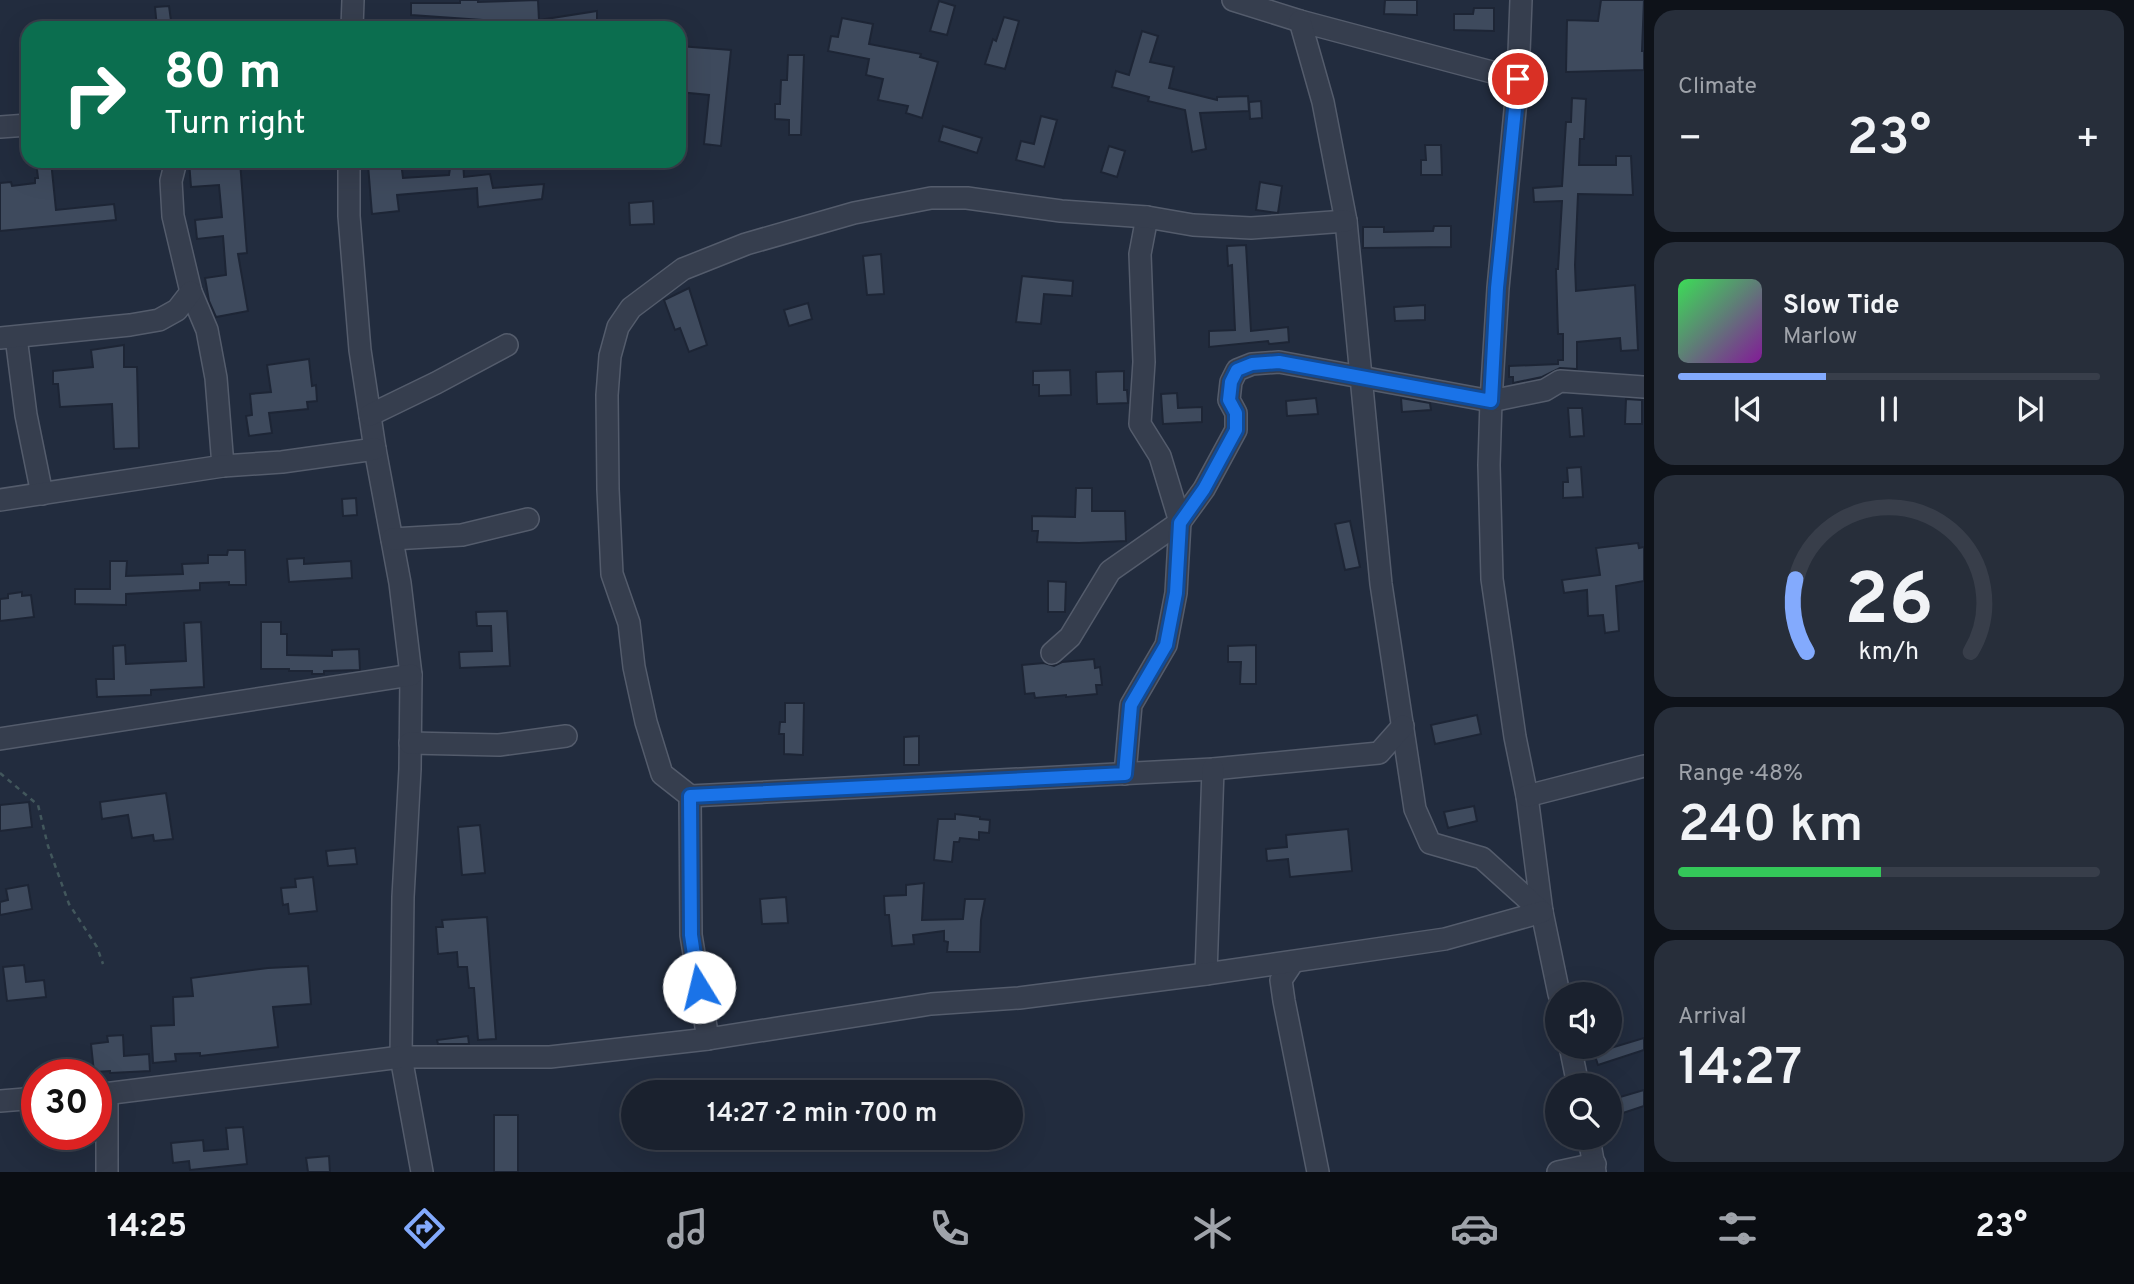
<!DOCTYPE html>
<meta charset="utf-8">
<style>
body{margin:0;font-family:Overpass,sans-serif;background:#272e3a;color:#f1f3f6;height:100vh;display:flex;flex-direction:column;font-size:26px;white-space:nowrap}
*{box-sizing:border-box;margin:0}
p{font-size:23px;color:#9fa3aa}
.icon{flex:none;width:38px;height:38px;fill:none;stroke:currentColor;stroke-width:2;stroke-linecap:round;stroke-linejoin:round}
.map{position:relative;flex:1;overflow:hidden}
.side{display:flex;flex-direction:column;gap:10px;padding:10px;background:#0e1219;width:490px}
.side>*{flex:none}
.hud{position:absolute;left:21px;top:21px;width:665px;height:147px;border-radius:21px;box-shadow:0 7px 28px #0002,0 0 0 2px #383e4a;background:#0b6e4f;color:#fff;overflow:hidden}
.buttons{position:absolute;left:1545px;top:982px;display:grid;gap:14px}
.buttons a{display:grid;place-items:center;width:77px;height:77px;border-radius:50%;background:#1a212e;box-shadow:0 7px 28px #0002,0 0 0 2px #383e4a;font-size:35px}
.speed{position:absolute;left:21px;top:1059px;display:flex;gap:14px;font-size:35px;font-weight:700;text-align:center}
.speed>*{display:grid;place-content:center;width:91px;height:91px;border-radius:50%;background:#1a212e;box-shadow:0 7px 28px #0002,0 0 0 2px #383e4a;line-height:1}
.speed .limit{border:10px solid #d22;background:#fff;color:#111}
.pin{position:absolute;display:grid;place-items:center;width:60px;height:60px;color:#fff;margin:-30px;border:4px solid #fff;border-radius:50%;box-shadow:0 2px 7px #0007}
.me{position:absolute;width:77px;margin:-38px;rotate:351deg;stroke-linejoin:round;filter:drop-shadow(0 0 5px #0008)}
.turn{display:flex;align-items:center;gap:24px;height:147px;padding:0 28px;font-size:32px}
.turn .icon{width:91px;height:91px;stroke-width:2.5}
.turn b{display:block;font-size:49px;line-height:60px}
.big{font-size:52px;font-weight:600;line-height:1.1}
.side .tile{flex:1;display:flex;flex-direction:column;justify-content:center;gap:10px;min-width:0;padding:0 24px;border-radius:21px;background:#272e3a}
.side .dial{align-items:center;gap:0}
.dial svg{height:182px;overflow:visible;fill:none;stroke:#383e4a;stroke-width:7;stroke-linecap:round;text-anchor:middle}
.dial text{fill:#f1f3f6;stroke:none}
.song{display:flex;align-items:center;gap:21px}
.cover{width:84px;height:84px;border-radius:10px;background:linear-gradient(135deg,hsl(130 70% 55%),hsl(290 70% 35%))}
.played{height:7px;border-radius:4px;background:linear-gradient(90deg,#83aafd 35%,#383e4a 35%)}
.keys{display:flex;justify-content:space-around;direction:ltr}
.heat{display:flex;justify-content:space-between;align-items:center;font-size:38px;direction:ltr}
.charge{height:10px;border-radius:5px;background:linear-gradient(90deg,#34c759 48%,#383e4a 0)}
.trip{position:absolute;left:621px;top:1080px;width:402px;height:70px;border-radius:35px;background:#1a212e;box-shadow:0 7px 28px #0002,0 0 0 2px #383e4a;font-weight:600;line-height:70px;text-align:center}
.dock{display:flex;height:112px;justify-content:space-around;align-items:center;background:#0a0d12;color:#9fa3aa}
.dock .icon{width:49px;height:49px}
.dock .active{color:#83aafd}
.dock b{font-size:32px;color:#f1f3f6}
main{display:flex;flex:1;min-height:0}
.map>svg:first-child{display:block}
.building{fill:#3e4a5d;stroke:#1d2535;stroke-width:2}
.lines{fill:none;stroke-linecap:round;stroke-linejoin:round}
.minor-casing{stroke:#545c6c;stroke-width:24}
.path{stroke:#42575c;stroke-width:2.5;stroke-dasharray:5 5;stroke-linecap:butt}
.minor{stroke:#363e4e;stroke-width:21}
.route-casing{stroke:#114b97;stroke-width:18}
.route{stroke:#1a73e8;stroke-width:12}
</style>
<main>
<div class="map">
<svg width="1644" height="1172" viewBox="0 0 1644 1172">
<rect width="100%" height="100%" fill="#222c3e"/>
<!-- building -->
<g class="building">
<polygon points="460,0 478,0 478,2 538,0 539,20 597,11 597,28 483,28 482,20 411,15 411,3 460,3"/>
<polygon points="1385,0 1417,0 1417,15 1384,14"/>
<polygon points="1601,0 1644,0 1642,51 1644,51 1644,70 1566,72 1567,20 1598,21"/>
<polygon points="939,1 955,6 947,35 930,31"/>
<polygon points="169,6 172,28 157,28 155,7"/>
<polygon points="1474,8 1494,8 1494,31 1454,30 1454,14 1473,14"/>
<polygon points="1004,17 1019,21 1005,69 985,64 993,39 996,41"/>
<polygon points="842,18 873,24 869,44 921,54 920,57 938,62 922,118 906,113 908,106 878,100 883,79 866,75 869,59 828,51 831,36 838,37"/>
<polygon points="1142,31 1158,36 1150,62 1174,67 1169,88 1217,100 1217,97 1248,96 1249,111 1200,113 1206,149 1192,152 1185,110 1148,101 1149,97 1112,87 1116,71 1129,75"/>
<polygon points="679,46 731,50 721,146 704,144 709,95 679,92"/>
<polygon points="788,55 804,55 801,135 789,135 789,120 775,119 775,104 780,104 781,80 787,80"/>
<polygon points="1572,98 1586,99 1584,139 1580,139 1579,165 1616,165 1616,156 1631,156 1633,195 1578,194 1575,265 1576,291 1635,285 1638,350 1621,351 1620,338 1577,342 1577,369 1560,368 1542,377 1513,383 1513,377 1509,377 1509,366 1558,364 1558,360 1563,360 1563,334 1558,334 1556,269 1558,269 1562,201 1534,202 1533,188 1562,186 1566,122 1571,122"/>
<polygon points="1261,101 1262,118 1250,119 1249,102"/>
<polygon points="1041,116 1057,120 1044,167 1016,160 1021,141 1034,144"/>
<polygon points="943,126 982,138 977,153 939,141"/>
<polygon points="1425,145 1441,145 1442,175 1421,175 1421,160 1426,160"/>
<polygon points="1109,146 1125,151 1117,177 1101,172"/>
<polygon points="36,161 51,161 56,210 114,204 116,220 0,231 0,183 11,182 12,186 35,183 35,178 38,178"/>
<polygon points="189,161 240,161 247,253 238,254 248,311 216,317 209,301 205,278 226,275 223,236 197,239 195,220 222,217 219,185 191,187"/>
<polygon points="451,161 463,161 464,177 490,174 493,188 544,184 542,199 478,207 477,188 397,195 399,211 372,214 368,165 401,162 403,178 449,175"/>
<polygon points="1260,182 1282,186 1278,213 1256,210"/>
<polygon points="653,201 654,224 630,225 629,203"/>
<polygon points="1434,226 1451,226 1451,247 1363,248 1363,227 1384,227 1384,232 1433,231"/>
<polygon points="1246,245 1251,331 1288,327 1289,342 1269,344 1268,341 1209,347 1209,331 1235,330 1232,265 1228,266 1227,246"/>
<polygon points="881,254 884,294 867,295 863,256"/>
<polygon points="1022,276 1073,281 1072,296 1044,294 1041,324 1016,322"/>
<polygon points="689,288 707,345 689,352 680,328 675,330 664,300"/>
<polygon points="808,303 812,319 789,326 784,310"/>
<polygon points="1425,305 1425,320 1395,321 1394,307"/>
<polygon points="124,345 124,367 137,367 139,448 114,449 112,404 60,407 58,384 53,384 53,371 93,367 91,350"/>
<polygon points="309,359 312,386 316,385 317,401 307,402 308,409 269,413 272,433 249,436 246,416 252,415 250,394 271,392 267,365"/>
<polygon points="1070,370 1071,395 1039,396 1039,385 1033,385 1033,371"/>
<polygon points="1124,371 1124,390 1127,390 1128,403 1097,404 1096,372"/>
<polygon points="1177,393 1178,408 1202,407 1202,422 1163,424 1161,394"/>
<polygon points="1316,398 1318,414 1287,416 1286,401"/>
<polygon points="1401,398 1430,403 1431,410 1402,412"/>
<polygon points="1626,399 1642,400 1642,424 1625,424"/>
<polygon points="1568,408 1582,408 1584,436 1570,437"/>
<polygon points="1581,467 1583,497 1563,498 1563,482 1568,482 1567,468"/>
<polygon points="1076,488 1092,488 1092,511 1125,511 1126,541 1079,543 1037,542 1038,531 1032,531 1032,516 1075,517"/>
<polygon points="356,498 357,515 343,516 342,499"/>
<polygon points="1350,521 1360,567 1345,570 1335,524"/>
<polygon points="1638,543 1639,548 1644,547 1644,581 1616,586 1619,631 1605,633 1603,615 1588,616 1587,590 1564,593 1562,580 1600,575 1596,548"/>
<polygon points="228,550 245,550 246,585 229,585 229,582 200,583 200,590 126,594 126,605 75,604 75,589 110,589 110,561 127,561 126,576 183,574 182,564 208,563 208,555 227,555"/>
<polygon points="304,558 304,564 351,561 352,578 289,582 287,559"/>
<polygon points="1048,581 1066,582 1065,612 1048,612"/>
<polygon points="22,592 22,596 31,595 34,617 0,621 0,599 8,598 8,594"/>
<polygon points="507,611 510,666 460,668 459,652 492,651 491,626 477,626 476,612"/>
<polygon points="201,622 204,687 151,690 151,695 97,697 96,679 114,679 113,646 125,645 126,664 186,661 184,623"/>
<polygon points="261,622 281,622 281,634 287,634 287,655 332,656 332,650 359,649 360,670 324,671 324,674 312,674 312,671 289,671 289,669 261,669"/>
<polygon points="1256,645 1256,684 1240,684 1241,662 1228,662 1228,646"/>
<polygon points="1094,659 1095,668 1100,667 1102,685 1096,685 1097,694 1066,697 1066,695 1035,698 1034,693 1025,694 1022,665 1044,663 1054,666 1062,662"/>
<polygon points="785,703 804,703 803,755 784,754 784,734 779,734 780,722 785,722"/>
<polygon points="1477,715 1481,734 1435,744 1431,725"/>
<polygon points="919,736 919,765 904,765 904,737"/>
<polygon points="166,793 173,839 154,841 153,835 132,838 128,815 102,819 100,802"/>
<polygon points="29,802 32,827 0,831 0,805"/>
<polygon points="1474,806 1477,821 1448,828 1444,812"/>
<polygon points="955,814 980,817 980,819 990,820 989,833 979,832 979,840 960,838 959,842 954,842 952,862 934,860 938,819 955,819"/>
<polygon points="480,825 485,873 462,875 458,827"/>
<polygon points="1348,829 1352,871 1290,877 1288,859 1267,861 1266,849 1287,847 1286,835"/>
<polygon points="355,848 357,864 328,866 326,851"/>
<polygon points="313,877 317,911 289,914 288,904 283,905 281,888 296,887 295,879"/>
<polygon points="924,883 922,920 963,919 965,899 985,899 981,920 980,952 947,952 948,942 944,941 944,931 913,935 914,944 892,946 889,915 885,915 884,896 906,895 906,885"/>
<polygon points="28,885 32,909 0,915 0,902 8,900 6,889"/>
<polygon points="786,897 788,923 762,924 760,899"/>
<polygon points="487,917 496,1039 478,1040 474,988 469,988 467,967 458,967 457,952 438,954 436,927 443,927 442,920"/>
<polygon points="24,965 26,982 44,980 46,997 7,1001 3,967"/>
<polygon points="308,966 311,1004 273,1007 278,1047 200,1056 200,1053 175,1054 176,1061 153,1063 151,1026 174,1025 173,997 193,996 191,978 268,968"/>
<polygon points="123,1035 124,1056 149,1054 150,1071 110,1073 110,1071 94,1072 91,1044 108,1042 107,1036"/>
<polygon points="468,1036 469,1044 438,1044 437,1040"/>
<polygon points="1644,1038 1644,1050 1598,1065 1594,1053"/>
<polygon points="1644,1090 1644,1106 1614,1116 1610,1100"/>
<rect x="494" y="1115" width="24" height="57"/>
<polygon points="243,1127 247,1164 190,1170 189,1161 173,1163 171,1143 203,1140 204,1151 228,1149 226,1128"/>
<polygon points="329,1156 330,1172 308,1172 306,1158"/>
</g>
<g class="lines">
<!-- minor casing -->
<g class="minor-casing">
<g id="minor">
<polyline points="1233,0 1300,21 1518,79"/>
<polyline points="1521,0 1518,79 1498,288 1491,401 1489,465 1492,579 1515,737 1527,796 1542,912 1559,994"/>
<polyline points="1300,21 1323,102 1346,221 1381,584 1415,809 1430,843 1482,858 1542,912"/>
<polyline points="352,28 353,0"/>
<polyline points="0,127 28,125"/>
<polyline points="176,161 171,181 173,216 191,292 207,330 216,378 223,466"/>
<polyline points="349,161 349,216 360,350 375,449 400,583 411,675 410,769 403,897 401,1057 422,1172"/>
<polyline points="16,337 26,415 42,494"/>
<polyline points="0,338 130,325 159,320 177,310 191,292"/>
<polyline points="370,415 436,383 507,345"/>
<polyline points="0,500 223,466 282,462 375,449"/>
<polyline points="392,539 462,535 528,519"/>
<polyline points="1052,653 1070,637 1110,571 1180,522 1204,489 1236,430 1236,413 1229,400 1231,382 1237,370 1252,364 1279,362 1491,401 1545,390 1560,381 1644,387"/>
<polyline points="0,739 411,675"/>
<polyline points="410,743 499,745 566,736"/>
<polyline points="1125,774 1131,705 1166,645 1176,593 1180,522 1160,456 1140,424 1144,362 1140,254 1147,217"/>
<polyline points="690,796 1213,769 1379,753 1403,726"/>
<polyline points="1527,796 1644,766"/>
<polyline points="1293,962 1281,980 1284,1001 1318,1172"/>
<polyline points="1206,974 1213,769"/>
<polyline points="708,1039 691,935 690,796 662,774 646,722 634,667 629,623 612,574 608,489 607,395 610,356 618,327 631,308 683,269 746,244 854,213 931,198 967,198 1061,211 1147,217 1193,225 1251,228 1346,221"/>
<polyline points="1570,1046 1578,1085"/>
<polyline points="96,1095 401,1057 550,1057 708,1039 931,1004 1019,998 1206,974 1445,939 1542,912"/>
<polyline points="0,1101 37,1098"/>
<polyline points="1589,1138 1595,1172"/>
<polyline points="107,1172 107,1094"/>
<polyline points="1558,1172 1595,1164"/>
</g>
</g>
<!-- path -->
<polyline class="path" points="0,773 38,805 48,846 69,904 97,947 103,964"/>
<!-- minor -->
<use href="#minor" class="minor"/>
</g>
<g class="lines">
<!-- route casing -->
<g class="route-casing">
<polyline id="route" points="699,987 691,935 690,796 1125,774 1131,705 1166,645 1176,593 1180,523 1204,489 1236,430 1236,413 1229,400 1231,382 1237,370 1252,364 1279,362 1491,401 1497,288 1518,79"/>
</g>
<!-- route -->
<use href="#route" class="route"/>
</g>
</svg>
<div class="buttons">
<a><svg class="icon" aria-label="sound" viewBox="0 0 24 24"><path d="M4 9h4l5-4v14l-5-4H4zM17 9q2 3 0 6"/></svg></a>
<a><svg class="icon" aria-label="search" viewBox="0 0 24 24"><circle cx="10" cy="10" r="6"/><path d="M15 15l6 6"/></svg></a>
</div>
<div class="speed"><div class="limit">30</div></div>
<div class="pin" style="left:1518px;top:79px;background:#d93025"><svg class="icon" aria-label="arrive" viewBox="0 0 24 24"><path d="M6 21V4h12l-3 4 3 4H6"/></svg></div>
<svg class="me" style="left:699px;top:987px" viewBox="-20 -20 40 40"><circle r="19" fill="#fff"/><path d="M0-13L10 11 0 6-10 11z" fill="#1a73e8"/></svg>
<div class="trip">14:27 · 2 min · 700 m</div>
<div class="hud">
<div class="turn"><svg class="icon" aria-label="right" viewBox="0 0 24 24"><path d="M7 20v-9h11M14 6l5 5-5 5"/></svg><div><b>80 m</b>Turn right</div></div>
</div>
</div>
<section class="side">
<div class="tile"><p>Climate</p>
<div class="heat"><a>−</a><b class="big">23°</b><a>+</a></div>
</div>
<div class="tile">
<div class="song"><i class="cover"></i><div><b>Slow Tide</b><p>Marlow</p></div></div>
<div class="played"></div>
<div class="keys"><svg class="icon" aria-label="previous" viewBox="0 0 24 24"><path d="M18 5L8 12l10 7zM5 5v14"/></svg><svg class="icon" aria-label="pause" viewBox="0 0 24 24"><path d="M8 5v14M16 5v14"/></svg><svg class="icon" aria-label="next" viewBox="0 0 24 24"><path d="M6 5l10 7-10 7zM19 5v14"/></svg></div>
</div>
<div class="tile dial"><svg viewBox="0 0 100 80">
<path d="M14 69A42 42 0 1 1 86 69"/>
<path d="M14 69A42 42 0 0 1 9 37" stroke="#83aafd"/>
<text x="50" y="56" font-size="32" font-weight="700">26</text>
<text x="50" y="72" font-size="11">km/h</text>
</svg></div>
<div class="tile"><p>Range · 48%</p><b class="big">240 km</b><div class="charge"></div></div>
<div class="tile"><p>Arrival</p><b class="big">14:27</b></div>
</section>
</main>
<nav class="dock">
<b>14:25</b>
<svg class="icon active" aria-label="directions" viewBox="0 0 24 24"><path d="M12 3l9 9-9 9-9-9zM9 14v-3h6M13 9l2 2-2 2"/></svg>
<svg class="icon" aria-label="music" viewBox="0 0 24 24"><path d="M9 18V5l10-2v13"/><circle cx="6" cy="18" r="3"/><circle cx="16" cy="16" r="3"/></svg>
<svg class="icon" aria-label="phone" viewBox="0 0 24 24"><path d="M5 4h4l2 5-3 2q2 4 5 5l2-3 5 2v4C11 20 4 13 5 4z"/></svg>
<svg class="icon" aria-label="climate" viewBox="0 0 24 24"><path d="M12 3v18M4 7l16 10M4 17L20 7"/></svg>
<svg class="icon" aria-label="car" viewBox="0 0 24 24"><path d="M5 17H2v-5l4-1 3-4h7l3 4 3 1v5h-3M9 17h6M6 11h13"/><circle cx="7" cy="17" r="2"/><circle cx="17" cy="17" r="2"/></svg>
<svg class="icon" aria-label="filters" viewBox="0 0 24 24"><path d="M4 7h16M4 17h16"/><circle cx="9" cy="7" r="2"/><circle cx="15" cy="17" r="2"/></svg>
<b>23°</b>
</nav>
